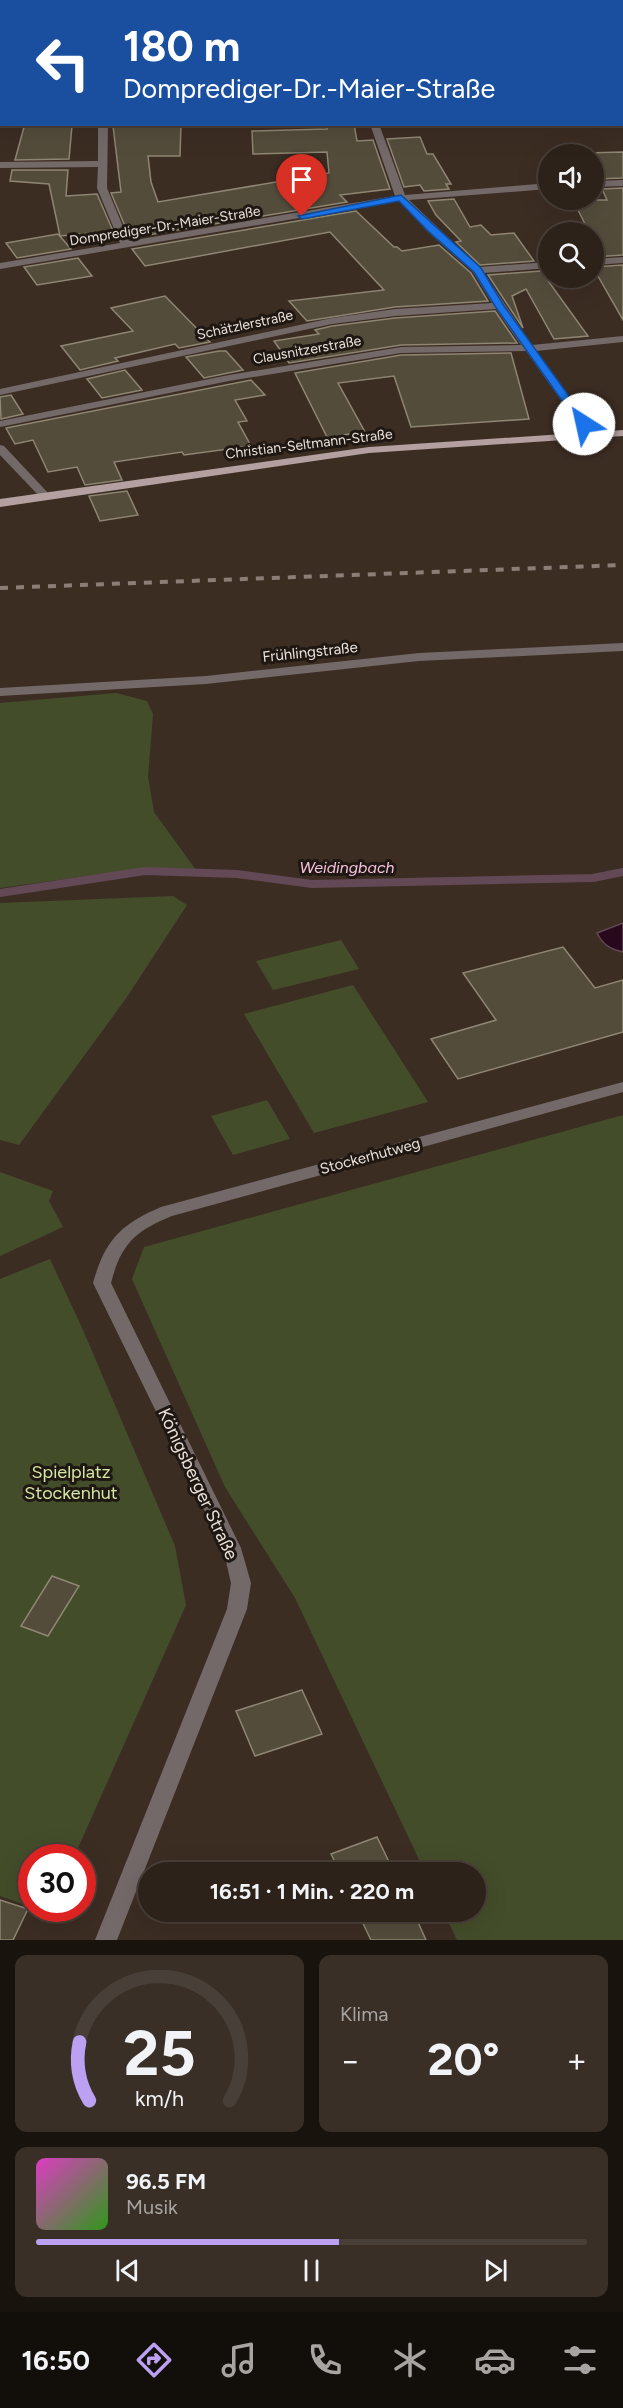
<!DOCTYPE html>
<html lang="de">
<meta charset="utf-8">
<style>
body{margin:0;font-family:Figtree,sans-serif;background:#392f27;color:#f1f3f6;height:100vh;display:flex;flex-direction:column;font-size:22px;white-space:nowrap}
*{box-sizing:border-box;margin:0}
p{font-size:20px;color:#a7a4a2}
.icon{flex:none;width:33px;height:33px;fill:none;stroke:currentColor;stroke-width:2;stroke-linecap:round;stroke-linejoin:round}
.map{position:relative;height:1940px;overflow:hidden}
.panel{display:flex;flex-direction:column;gap:15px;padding:15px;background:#19130e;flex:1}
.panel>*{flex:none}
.guide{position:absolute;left:0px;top:0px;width:624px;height:126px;box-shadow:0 6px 24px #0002,0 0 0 2px #483f39;background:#1a4fa0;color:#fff;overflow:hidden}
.tools{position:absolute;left:538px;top:144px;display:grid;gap:12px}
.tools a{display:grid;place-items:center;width:66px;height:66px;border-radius:50%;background:#2d221a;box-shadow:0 6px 24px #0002,0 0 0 2px #483f39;font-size:30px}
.speed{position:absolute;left:18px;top:1844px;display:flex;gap:12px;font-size:30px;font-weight:700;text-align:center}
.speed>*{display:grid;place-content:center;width:78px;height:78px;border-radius:50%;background:#2d221a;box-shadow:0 6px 24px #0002,0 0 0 2px #483f39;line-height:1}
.speed .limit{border:9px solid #d22;background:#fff;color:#111}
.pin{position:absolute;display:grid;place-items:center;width:51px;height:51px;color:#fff;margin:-62px -26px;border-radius:50% 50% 50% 0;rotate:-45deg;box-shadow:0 0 6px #0007}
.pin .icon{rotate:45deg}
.me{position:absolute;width:66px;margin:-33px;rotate:325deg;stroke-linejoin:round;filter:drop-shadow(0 0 4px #0008)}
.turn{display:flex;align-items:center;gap:21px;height:126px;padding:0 24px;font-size:27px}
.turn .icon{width:78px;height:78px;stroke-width:2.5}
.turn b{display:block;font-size:42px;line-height:51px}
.big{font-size:45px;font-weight:700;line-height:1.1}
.panel .card{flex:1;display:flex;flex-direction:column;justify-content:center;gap:9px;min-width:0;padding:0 21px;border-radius:12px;background:#392f27}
.panel .dial{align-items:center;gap:0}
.dial svg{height:156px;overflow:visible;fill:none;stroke:#483f39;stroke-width:7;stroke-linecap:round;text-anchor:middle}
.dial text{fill:#f1f3f6;stroke:none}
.song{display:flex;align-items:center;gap:18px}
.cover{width:72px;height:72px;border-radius:9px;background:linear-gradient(135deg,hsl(310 70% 55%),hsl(110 70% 35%))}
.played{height:6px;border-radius:3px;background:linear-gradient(90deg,#bca0f2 55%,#483f39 55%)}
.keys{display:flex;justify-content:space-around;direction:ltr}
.heat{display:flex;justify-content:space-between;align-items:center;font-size:33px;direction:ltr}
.panel .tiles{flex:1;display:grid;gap:15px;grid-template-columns:1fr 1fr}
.card:last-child{grid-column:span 2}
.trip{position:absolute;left:138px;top:1862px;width:348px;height:60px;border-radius:30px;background:#2d221a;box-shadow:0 6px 24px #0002,0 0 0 2px #483f39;font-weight:700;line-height:60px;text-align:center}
.tab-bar{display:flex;height:96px;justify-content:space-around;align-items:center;background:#120e0a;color:#a7a4a2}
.tab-bar .icon{width:42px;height:42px}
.tab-bar .current{color:#bca0f2}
.tab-bar b{font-size:27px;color:#f1f3f6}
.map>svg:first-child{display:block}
.green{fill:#444d2a}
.water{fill:#28081c;stroke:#624955;stroke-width:1.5}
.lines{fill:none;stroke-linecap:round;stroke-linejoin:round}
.stream{stroke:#624955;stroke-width:8}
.building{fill:#544c3b;stroke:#8e8673;stroke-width:1.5}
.minor{fill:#736968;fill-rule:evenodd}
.major{fill:#b4a0a0;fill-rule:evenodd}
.rail{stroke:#8c7e76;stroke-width:4;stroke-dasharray:8 8;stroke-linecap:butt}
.route{fill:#1a73e8;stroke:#114b97;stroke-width:1.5}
.labels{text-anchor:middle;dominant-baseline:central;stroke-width:6;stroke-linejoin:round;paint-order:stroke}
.far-street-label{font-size:14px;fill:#ebe0da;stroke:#1e1712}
.street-label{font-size:15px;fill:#ebe0da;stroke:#1e1712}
.water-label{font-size:16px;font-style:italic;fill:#f9c2e0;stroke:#1e1712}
.near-park-label{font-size:18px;fill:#d5e7a3;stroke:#1e1712}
.near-street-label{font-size:18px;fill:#ebe0da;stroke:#1e1712}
</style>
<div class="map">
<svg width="623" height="1940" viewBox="0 0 623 1940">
<rect width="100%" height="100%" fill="#3c2d23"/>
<!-- green -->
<g class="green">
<polygon points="116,693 147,701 153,714 148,777 154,812 196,870 146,868 0,888 0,703"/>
<polygon points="173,896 187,905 127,997 19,1145 0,1140 0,903"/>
<polygon points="341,940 359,969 273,990 256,961"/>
<polygon points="353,985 428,1102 314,1133 244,1014"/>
<polygon points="267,1100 290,1139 233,1155 211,1116"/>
<polygon points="623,1115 623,1940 457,1940 443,1911 476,1911 476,1872 425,1872 295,1598 225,1487 132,1279 144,1247"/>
<polygon points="0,1172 53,1191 49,1201 63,1227 0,1256"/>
<polygon points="50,1259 83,1330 175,1546 186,1605 74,1857 32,1857 31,1907 0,1896 0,1279"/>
</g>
<!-- water -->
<path class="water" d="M623,923V952C610,949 603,945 597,933Z"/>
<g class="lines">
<!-- stream -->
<polyline class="stream" points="0,893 145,871 237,874 312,884 593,878 623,872"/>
</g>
<!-- building -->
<g class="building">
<polygon points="118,124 181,124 180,156 148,156 151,182 158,202 329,173 327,152 253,154 252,131 327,129 326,124 354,124 357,141 373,140 390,189 340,195 347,202 130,238 111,193 121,192 113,126"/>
<polygon points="72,126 69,159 15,160 24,127"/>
<polygon points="420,137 427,154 433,154 451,184 446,184 449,189 424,191 420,185 404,187 387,139"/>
<polygon points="623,152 623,178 596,179 594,174 594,154 585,153"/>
<polygon points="12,170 68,170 66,196 97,194 113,231 60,236 49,184 10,181"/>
<polygon points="623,188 623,255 594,257 594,232 589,232 573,200 607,200 602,189"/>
<polygon points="454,199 470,227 481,225 491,235 514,233 534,261 480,265 456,242 461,241 436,215 428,201"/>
<polygon points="356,211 394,247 397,247 402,251 439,245 471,273 488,301 395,307 307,321 289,301 384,290 330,232 145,266 132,249"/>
<polygon points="58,234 71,249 17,258 6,243"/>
<polygon points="78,258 92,276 37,285 24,267"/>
<polygon points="623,265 623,320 594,269 594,267"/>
<polygon points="541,271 588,336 554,339 526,289 512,296 523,328 488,275"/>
<polygon points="165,296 210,342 179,348 175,344 115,358 118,361 80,370 61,346 133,331 111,308"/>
<polygon points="495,311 517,343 401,345 289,363 274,341 319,334 315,330 332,326 395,318"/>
<polygon points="219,351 226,351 243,370 204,378 186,357"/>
<polygon points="511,353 529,419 411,427 394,376 338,383 365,432 327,437 295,373 401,355"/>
<polygon points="125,370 142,390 102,398 87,379"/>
<polygon points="251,380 265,395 235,400 247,421 238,422 251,446 184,455 182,452 114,462 122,480 85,485 77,467 48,472 33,440 15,444 6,428"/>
<polygon points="11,395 23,414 1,419 0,397"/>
<polygon points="127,491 138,515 100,521 89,496"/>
<polygon points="563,947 595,988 623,980 623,1032 458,1079 431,1039 496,1020 463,973"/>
<polygon points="52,1576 79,1586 48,1636 21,1626"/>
<polygon points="302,1690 322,1734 255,1756 236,1711"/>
<polygon points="377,1837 394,1872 340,1872 331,1854"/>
<polygon points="0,1900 28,1909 13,1940 0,1940"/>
<polygon points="357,1911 413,1911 426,1940 371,1940"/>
</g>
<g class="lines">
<!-- minor -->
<g class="minor">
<polygon points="143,0 152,0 142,2"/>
<polygon points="400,0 408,0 399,2"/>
<rect x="622" y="90" width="1" height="6"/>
<rect x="0" y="91" width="2" height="6"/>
<polygon points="98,124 108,124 107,188 129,241 395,196 370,124 379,124 405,195 549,183 549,189 409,200 479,267 549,262 549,268 484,273 532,345 623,336 623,342 536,351 597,435 595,437 587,437 526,351 401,353 229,381 0,427 0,421 229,375 401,347 521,345 496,309 395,316 332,324 0,395 0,389 332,318 395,309 492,303 473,272 427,231 399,201 0,269 0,263 120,243 97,188 98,167 0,168 0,162 98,161"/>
<polygon points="623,180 623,186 594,187 594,181"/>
<polygon points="623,257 623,263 594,265 594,259"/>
<polygon points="0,445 4,446 49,494 49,498 41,498 0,455"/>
<polygon points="623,643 623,651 419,661 206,684 0,696 0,688 206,676 419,653"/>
<path d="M623,1082V1092L172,1216C135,1231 121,1244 111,1283L241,1548L251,1583L247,1609L117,1940H95L227,1609L231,1583L223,1548L93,1283C105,1240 121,1224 161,1207Z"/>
</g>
<!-- major -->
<polygon class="major" points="623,430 623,436 369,453 0,507 0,499 369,447"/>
<!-- rail -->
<polyline class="rail" points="0,588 623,565"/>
</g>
<!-- route -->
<polygon class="route" points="401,195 481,268 504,306 589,424 587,426 580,426 495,306 474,272 428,231 399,201 302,219 298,216"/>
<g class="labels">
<!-- far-street labels -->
<g class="far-street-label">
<text transform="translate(165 226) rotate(-9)">Domprediger-Dr.-Maier-Straße</text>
<text transform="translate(245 325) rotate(-12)">Schätzlerstraße</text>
<text transform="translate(307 350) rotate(-10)">Clausnitzerstraße</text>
<text transform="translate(309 444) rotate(-7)">Christian-Seltmann-Straße</text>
</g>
<!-- street labels -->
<g class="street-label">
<text transform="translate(310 652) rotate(-6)">Frühlingstraße</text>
<text transform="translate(370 1156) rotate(-15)">Stockerhutweg</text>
</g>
<!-- water labels -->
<g class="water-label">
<text x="347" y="867">Weidingbach</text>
</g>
<!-- near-park labels -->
<g class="near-park-label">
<text x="71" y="1472">Spielplatz<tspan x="71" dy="21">Stockenhut</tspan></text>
</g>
<!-- near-street labels -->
<g class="near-street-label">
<text transform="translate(198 1484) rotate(65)">Königsberger Straße</text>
</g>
</g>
</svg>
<div class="tools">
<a><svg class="icon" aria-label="sound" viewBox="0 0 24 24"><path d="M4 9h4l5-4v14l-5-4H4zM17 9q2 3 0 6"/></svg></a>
<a><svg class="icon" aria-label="search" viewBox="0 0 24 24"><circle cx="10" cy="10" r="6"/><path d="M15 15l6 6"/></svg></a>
</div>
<div class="speed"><div class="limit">30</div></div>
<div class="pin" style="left:302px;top:216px;background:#d93025"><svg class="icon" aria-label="arrive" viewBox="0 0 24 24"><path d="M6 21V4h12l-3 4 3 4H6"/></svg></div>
<svg class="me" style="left:584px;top:424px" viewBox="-20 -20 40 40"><circle r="19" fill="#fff"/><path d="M0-13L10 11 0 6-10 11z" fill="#1a73e8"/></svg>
<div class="trip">16:51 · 1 Min. · 220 m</div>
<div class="guide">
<div class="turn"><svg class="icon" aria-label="left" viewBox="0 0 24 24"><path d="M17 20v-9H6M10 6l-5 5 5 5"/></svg><div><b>180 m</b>Domprediger-Dr.-Maier-Straße</div></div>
</div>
</div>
<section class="panel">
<div class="tiles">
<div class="card dial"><svg viewBox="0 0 100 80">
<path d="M14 69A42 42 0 1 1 86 69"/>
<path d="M14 69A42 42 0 0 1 9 39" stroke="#bca0f2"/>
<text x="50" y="56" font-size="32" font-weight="700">25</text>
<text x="50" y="72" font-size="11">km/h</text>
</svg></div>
<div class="card"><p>Klima</p>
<div class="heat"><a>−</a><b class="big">20°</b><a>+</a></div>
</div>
<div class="card">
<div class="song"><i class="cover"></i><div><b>96.5 FM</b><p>Musik</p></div></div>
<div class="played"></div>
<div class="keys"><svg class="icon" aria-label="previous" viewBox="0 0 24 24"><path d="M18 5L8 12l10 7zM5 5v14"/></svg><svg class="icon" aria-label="pause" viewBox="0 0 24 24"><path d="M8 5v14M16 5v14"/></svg><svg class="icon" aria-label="next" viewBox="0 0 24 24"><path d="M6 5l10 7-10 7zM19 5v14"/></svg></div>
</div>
</div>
</section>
<nav class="tab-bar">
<b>16:50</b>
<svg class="icon current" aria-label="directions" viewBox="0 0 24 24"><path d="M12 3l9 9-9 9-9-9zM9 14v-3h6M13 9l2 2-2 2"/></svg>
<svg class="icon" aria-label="music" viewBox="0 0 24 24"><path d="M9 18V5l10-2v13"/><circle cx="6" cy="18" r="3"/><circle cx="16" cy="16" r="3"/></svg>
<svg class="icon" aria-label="phone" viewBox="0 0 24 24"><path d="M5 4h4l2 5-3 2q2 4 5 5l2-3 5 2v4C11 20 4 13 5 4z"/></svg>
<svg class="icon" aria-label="climate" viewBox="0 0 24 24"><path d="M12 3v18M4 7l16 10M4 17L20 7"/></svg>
<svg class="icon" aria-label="car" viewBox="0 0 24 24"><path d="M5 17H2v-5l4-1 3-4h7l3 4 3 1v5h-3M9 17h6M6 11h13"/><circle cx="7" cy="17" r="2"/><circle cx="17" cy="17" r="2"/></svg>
<svg class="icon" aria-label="filters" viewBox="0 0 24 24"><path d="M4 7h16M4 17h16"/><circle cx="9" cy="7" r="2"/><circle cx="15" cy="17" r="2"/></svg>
</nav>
